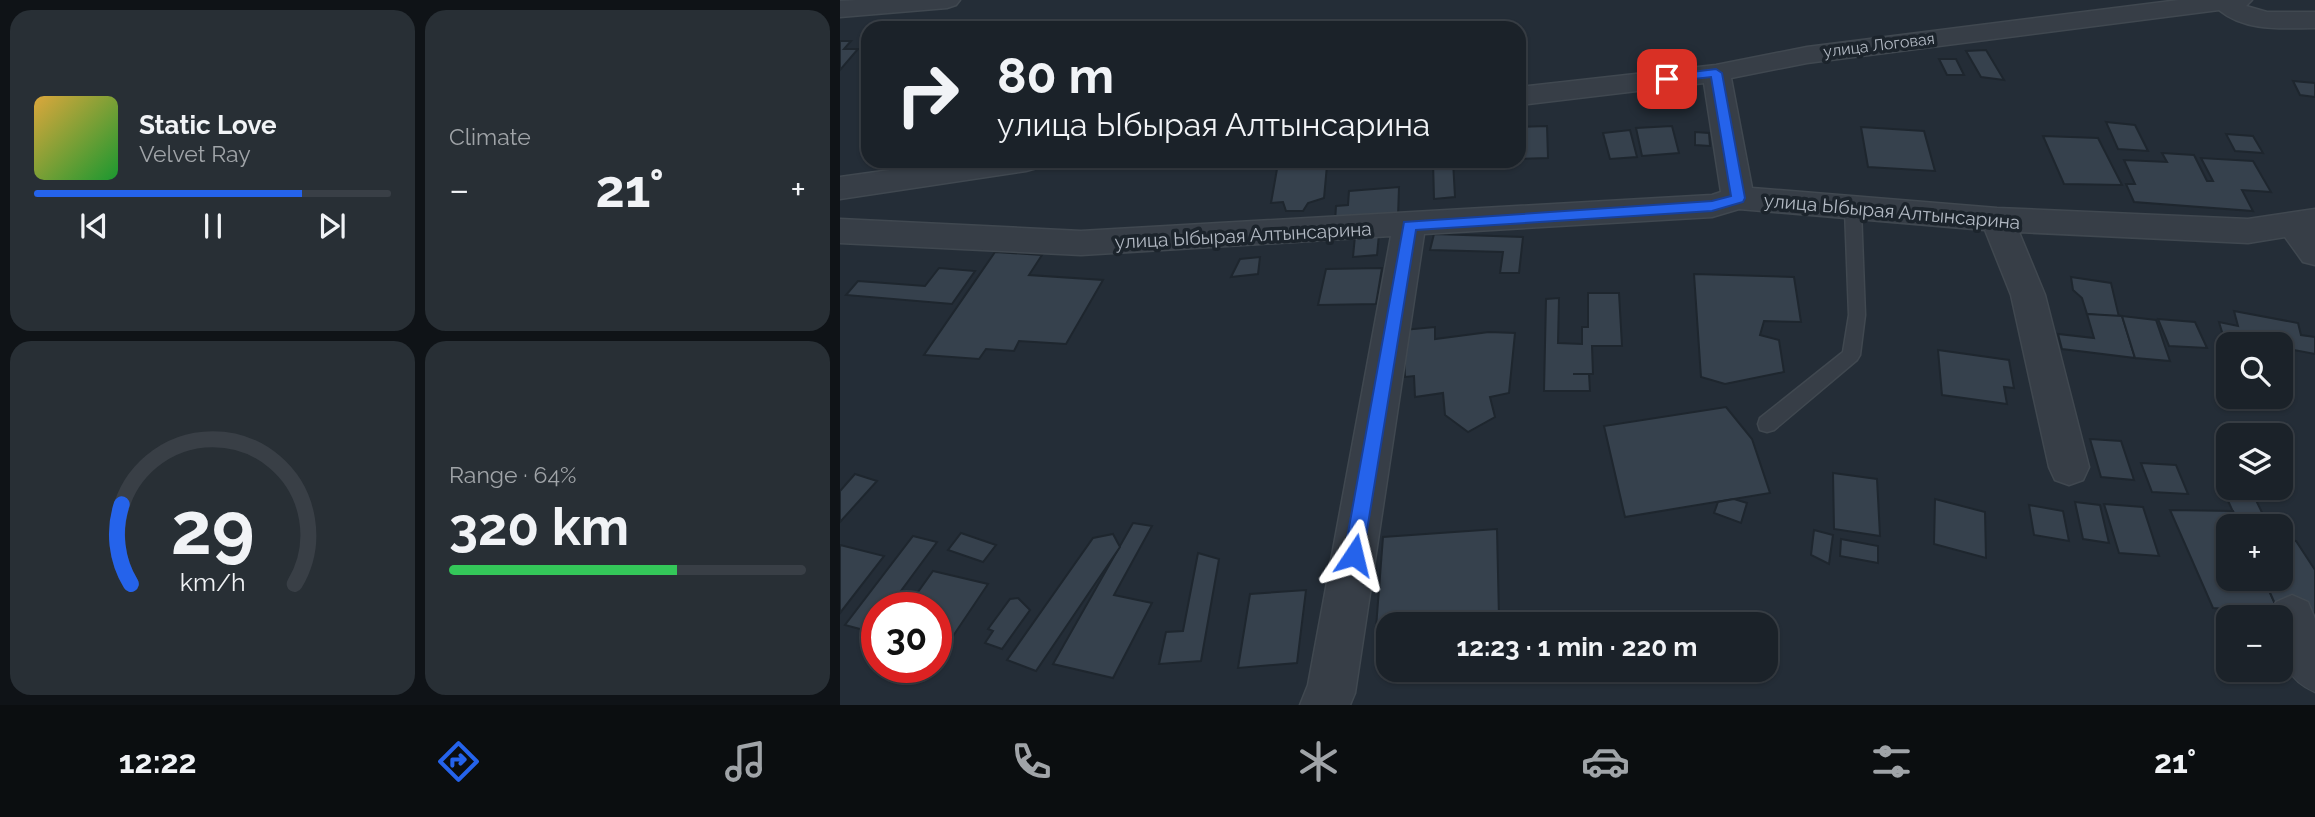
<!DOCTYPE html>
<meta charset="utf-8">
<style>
body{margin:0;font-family:Raleway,sans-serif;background:#282f35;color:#f1f3f6;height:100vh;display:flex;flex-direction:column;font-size:26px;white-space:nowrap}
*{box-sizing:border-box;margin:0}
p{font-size:23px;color:#a0a4a8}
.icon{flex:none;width:38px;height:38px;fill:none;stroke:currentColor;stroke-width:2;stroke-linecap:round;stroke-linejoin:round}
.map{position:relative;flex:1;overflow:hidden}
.panel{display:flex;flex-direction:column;gap:10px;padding:10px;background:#0f1317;width:840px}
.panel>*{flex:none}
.banner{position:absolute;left:21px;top:21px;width:665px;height:147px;border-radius:21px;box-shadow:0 2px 5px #0004,0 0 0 2px #393f46;background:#1b2229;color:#f1f3f6;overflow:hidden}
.buttons{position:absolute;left:1376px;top:332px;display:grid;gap:14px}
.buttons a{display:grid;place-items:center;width:77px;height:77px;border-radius:14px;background:#1b2229;box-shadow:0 2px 5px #0004,0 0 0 2px #393f46;font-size:35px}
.speed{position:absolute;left:21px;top:592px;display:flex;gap:14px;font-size:35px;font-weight:700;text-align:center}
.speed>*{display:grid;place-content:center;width:91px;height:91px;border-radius:50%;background:#1b2229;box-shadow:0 2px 5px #0004,0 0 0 2px #393f46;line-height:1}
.speed .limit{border:10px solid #d22;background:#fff;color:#111}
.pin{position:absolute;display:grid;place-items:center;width:60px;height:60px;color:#fff;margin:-30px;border-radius:14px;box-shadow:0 4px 10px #0006}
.me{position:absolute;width:77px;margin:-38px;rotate:10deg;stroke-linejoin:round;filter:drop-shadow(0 0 5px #0008)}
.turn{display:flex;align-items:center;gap:24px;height:147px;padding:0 21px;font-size:32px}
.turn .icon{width:91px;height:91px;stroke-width:2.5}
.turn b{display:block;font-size:49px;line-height:60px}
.big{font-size:52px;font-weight:700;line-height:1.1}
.panel .tile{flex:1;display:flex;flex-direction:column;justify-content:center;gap:10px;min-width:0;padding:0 24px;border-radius:21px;background:#282f35}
.panel .dial{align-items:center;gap:0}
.dial svg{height:182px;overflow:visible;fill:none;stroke:#393f46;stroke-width:7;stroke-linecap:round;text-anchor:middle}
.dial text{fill:#f1f3f6;stroke:none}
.song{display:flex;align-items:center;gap:21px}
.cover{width:84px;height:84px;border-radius:10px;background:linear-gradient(135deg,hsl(40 70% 55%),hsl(130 70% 35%))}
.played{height:7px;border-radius:4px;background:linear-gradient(90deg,#2563eb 75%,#393f46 75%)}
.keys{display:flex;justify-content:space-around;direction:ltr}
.heat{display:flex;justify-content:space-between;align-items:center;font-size:38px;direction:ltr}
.charge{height:10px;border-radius:5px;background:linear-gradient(90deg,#34c759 64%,#393f46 0)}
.panel .tiles{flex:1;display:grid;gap:10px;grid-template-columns:repeat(2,1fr)}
.trip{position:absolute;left:536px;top:612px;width:402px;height:70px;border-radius:21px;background:#1b2229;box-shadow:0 2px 5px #0004,0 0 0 2px #393f46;font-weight:700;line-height:70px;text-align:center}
.dock{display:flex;height:112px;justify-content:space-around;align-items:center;background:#0b0e10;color:#a0a4a8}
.dock .icon{width:49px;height:49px}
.dock .active{color:#2563eb}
.dock b{font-size:32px;color:#f1f3f6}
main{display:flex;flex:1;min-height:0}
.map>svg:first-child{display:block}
.building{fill:#36414d;stroke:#1e262e;stroke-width:2}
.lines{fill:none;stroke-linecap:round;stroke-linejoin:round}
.service-casing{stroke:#404850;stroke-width:3}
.minor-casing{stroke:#404850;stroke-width:3}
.service{fill:#373e47;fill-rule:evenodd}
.minor{fill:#373e47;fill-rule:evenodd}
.route{fill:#2563eb;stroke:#184099;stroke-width:2}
.labels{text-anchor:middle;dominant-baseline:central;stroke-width:7;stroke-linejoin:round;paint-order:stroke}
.far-street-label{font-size:16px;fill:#b2b9c3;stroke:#1c242c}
.street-label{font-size:19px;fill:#b2b9c3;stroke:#1c242c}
</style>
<main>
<section class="panel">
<div class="tiles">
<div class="tile">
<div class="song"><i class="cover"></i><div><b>Static Love</b><p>Velvet Ray</p></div></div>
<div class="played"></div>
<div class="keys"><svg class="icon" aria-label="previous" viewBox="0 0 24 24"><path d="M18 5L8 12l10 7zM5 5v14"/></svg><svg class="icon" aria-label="pause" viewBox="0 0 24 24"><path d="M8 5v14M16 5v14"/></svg><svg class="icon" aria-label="next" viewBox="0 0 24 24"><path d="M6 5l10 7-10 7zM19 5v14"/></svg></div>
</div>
<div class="tile"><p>Climate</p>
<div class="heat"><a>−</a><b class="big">21°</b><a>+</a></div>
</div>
<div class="tile dial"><svg viewBox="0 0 100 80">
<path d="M14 69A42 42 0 1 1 86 69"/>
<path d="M14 69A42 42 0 0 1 10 34" stroke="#2563eb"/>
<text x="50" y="56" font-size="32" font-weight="700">29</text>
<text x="50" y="72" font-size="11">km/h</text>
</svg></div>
<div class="tile"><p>Range · 64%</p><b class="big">320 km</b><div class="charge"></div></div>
</div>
</section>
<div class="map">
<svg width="1475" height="705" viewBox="0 0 1475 705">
<rect width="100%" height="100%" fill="#242d37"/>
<!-- building -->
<g class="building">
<polygon points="0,41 11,41 4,49 18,49 0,70"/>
<polygon points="1146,50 1164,80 1141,77 1126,51"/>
<polygon points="1099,59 1116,59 1124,75 1107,75"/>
<polygon points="1453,81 1475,83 1475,97 1460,95"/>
<polygon points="1266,122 1295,125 1308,151 1278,149"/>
<polygon points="707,126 708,158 679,159 679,127"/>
<polygon points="832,126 839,153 802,156 796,128"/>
<polygon points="1021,127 1084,131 1095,171 1028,167"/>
<polygon points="790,130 797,157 770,159 763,133"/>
<polygon points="855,132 869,133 870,146 855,145"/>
<polygon points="1386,134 1413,136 1423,153 1395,151"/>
<polygon points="1203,136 1258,138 1282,185 1224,184"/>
<polygon points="1322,153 1354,155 1367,181 1373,181 1361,158 1413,161 1431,192 1402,190 1413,211 1294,202 1286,184 1295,184 1284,160 1327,162"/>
<polygon points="593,161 613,161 615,197 594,199"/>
<polygon points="487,165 484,198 468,203 463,211 446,211 443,202 431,203 437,169"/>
<polygon points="559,187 558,217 495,222 496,206 508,205 509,191"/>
<polygon points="539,234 537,255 513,257 515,236"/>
<polygon points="594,234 683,237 679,273 660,273 663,252 590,250"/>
<polygon points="155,252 202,255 189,275 263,280 226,344 179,341 174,351 146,349 139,359 84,355"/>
<polygon points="420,257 418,274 391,277 400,259"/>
<polygon points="99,268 135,271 112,304 6,295 18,281 85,286"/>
<polygon points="542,268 536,304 478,305 486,269"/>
<polygon points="854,274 954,277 961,322 924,321 920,335 939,340 944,372 885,384 861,377"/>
<polygon points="1231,277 1271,283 1279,317 1247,314 1242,298 1233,290"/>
<polygon points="748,293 779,293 782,346 752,346 753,374 733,374 749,374 750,391 704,391 706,299 719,298 718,343 742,344 742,327 748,327"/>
<polygon points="1394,311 1458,323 1461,335 1475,337 1475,354 1443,348 1446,354 1440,353 1440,345 1385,342 1379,322 1398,326"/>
<polygon points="1247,314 1282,316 1295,358 1222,349 1218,334 1254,338"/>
<polygon points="1282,316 1316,320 1330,361 1295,358"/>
<polygon points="1318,319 1355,322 1367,348 1329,346"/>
<polygon points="595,327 595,339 649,332 675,333 669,393 650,397 655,417 628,432 605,415 603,393 575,397 574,376 565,377 563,330"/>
<polygon points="1098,350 1169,360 1174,388 1164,387 1167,404 1102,395"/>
<polygon points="886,407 912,439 930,493 785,517 764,426"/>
<polygon points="1250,439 1281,441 1294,480 1261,477"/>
<polygon points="1301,463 1336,465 1348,494 1312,492"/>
<polygon points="993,473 1037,479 1040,536 994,529"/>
<polygon points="15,474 37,481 0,522 0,491"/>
<polygon points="1384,492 1413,494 1429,527 1400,527"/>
<polygon points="894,499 907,503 901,523 874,513 878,502"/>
<polygon points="1095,499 1145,512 1146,558 1094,544"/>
<polygon points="1235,502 1260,505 1269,543 1243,539"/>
<polygon points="1264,504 1303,507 1319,556 1279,553"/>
<polygon points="1189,505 1223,511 1229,541 1194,535"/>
<polygon points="1330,510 1393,511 1400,527 1388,527 1388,579 1424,579 1439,613 1373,608"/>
<polygon points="293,523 312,526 274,595 312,603 273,678 213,664"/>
<polygon points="657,529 659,618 536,628 543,537"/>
<polygon points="974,530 993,535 989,564 971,555"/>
<polygon points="121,533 156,545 143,562 108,550"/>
<polygon points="273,534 280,547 196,671 167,660 253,538"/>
<polygon points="73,536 97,542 49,607 37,607 37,623 31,632 5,625"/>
<polygon points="1001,539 1038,546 1038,563 1000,556"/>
<polygon points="1440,540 1456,541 1475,570 1475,614 1439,613 1424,579 1440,579"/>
<polygon points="0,545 44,556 0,613"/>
<polygon points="358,553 379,559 361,661 319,664 326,632 343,631"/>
<polygon points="93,571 148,584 103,651 96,650 96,607 68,606"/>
<polygon points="466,590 457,663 398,668 410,594"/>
<polygon points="178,598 190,610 162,649 145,643 153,631 148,629 170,599"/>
</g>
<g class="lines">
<!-- service casing -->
<g class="service-casing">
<polygon id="service" points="1013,205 1021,210 1025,315 1020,355 1017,360 934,430 927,432 920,430 918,424 920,418 1003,352 1009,315 1005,210"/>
</g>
<!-- minor casing -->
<g class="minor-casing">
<g id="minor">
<polygon points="17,0 120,0 116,5 107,8 0,17 0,1"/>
<path d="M1339,0H1412L1406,6L1427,12H1475V28C1442,28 1406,32 1379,10L967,63L891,78L912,188L1157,208L1408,219L1475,209V265L1463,262L1445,237L1408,243L1179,232L1205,295L1249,467L1243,480L1229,485L1215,480L1209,467L1171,295L1145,230L899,209L872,217L584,234L515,693L510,705H460L468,685L551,236L241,255L0,243V219L241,231L872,195L881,192L864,83L679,105V87L876,65L967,47Z"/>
<polygon points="114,161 201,161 197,168 186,171 0,199 0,177"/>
<path d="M1452,595L1468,602L1475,619V692C1441,677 1440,651 1440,618H1429L1436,602Z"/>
</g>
</g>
<!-- service -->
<use href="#service" class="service"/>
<!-- minor -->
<use href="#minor" class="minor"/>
</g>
<!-- route -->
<polygon class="route" points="876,69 882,73 905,198 903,202 872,211 576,230 523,555 520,562 514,564 507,562 504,555 564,222 872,201 891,196 871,77 827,82 821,79 827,75"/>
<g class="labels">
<!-- far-street labels -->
<g class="far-street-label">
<text transform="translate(1039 45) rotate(-7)">улица Логовая</text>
</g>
<!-- street labels -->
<g class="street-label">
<text transform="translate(1052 211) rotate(5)">улица Ыбырая Алтынсарина</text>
<text transform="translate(403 235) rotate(-3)">улица Ыбырая Алтынсарина</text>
</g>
</g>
</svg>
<div class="buttons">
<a><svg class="icon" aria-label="search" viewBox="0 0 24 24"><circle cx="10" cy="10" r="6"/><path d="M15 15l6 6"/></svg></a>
<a><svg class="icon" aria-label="layers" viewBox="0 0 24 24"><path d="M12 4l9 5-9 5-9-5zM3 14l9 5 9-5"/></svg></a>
<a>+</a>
<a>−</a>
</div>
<div class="speed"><div class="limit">30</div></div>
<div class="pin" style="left:827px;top:79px;background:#d93025"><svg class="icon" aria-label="arrive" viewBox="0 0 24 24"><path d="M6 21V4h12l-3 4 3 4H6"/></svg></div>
<svg class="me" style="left:514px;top:555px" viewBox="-20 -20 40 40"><path d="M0-17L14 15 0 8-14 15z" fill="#2563eb" stroke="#fff" stroke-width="4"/></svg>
<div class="trip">12:23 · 1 min · 220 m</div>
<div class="banner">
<div class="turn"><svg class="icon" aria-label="right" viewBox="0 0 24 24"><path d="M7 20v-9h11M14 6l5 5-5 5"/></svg><div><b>80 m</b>улица Ыбырая Алтынсарина</div></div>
</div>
</div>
</main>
<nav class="dock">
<b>12:22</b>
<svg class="icon active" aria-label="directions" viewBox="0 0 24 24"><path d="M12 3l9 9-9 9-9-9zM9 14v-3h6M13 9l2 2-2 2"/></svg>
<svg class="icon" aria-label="music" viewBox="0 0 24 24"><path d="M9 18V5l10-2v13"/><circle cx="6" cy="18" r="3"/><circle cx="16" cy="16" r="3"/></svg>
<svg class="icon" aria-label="phone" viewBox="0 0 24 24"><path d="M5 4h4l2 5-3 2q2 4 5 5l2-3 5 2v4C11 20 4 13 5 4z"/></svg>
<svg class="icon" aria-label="climate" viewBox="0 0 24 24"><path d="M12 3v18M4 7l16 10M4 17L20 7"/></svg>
<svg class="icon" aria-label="car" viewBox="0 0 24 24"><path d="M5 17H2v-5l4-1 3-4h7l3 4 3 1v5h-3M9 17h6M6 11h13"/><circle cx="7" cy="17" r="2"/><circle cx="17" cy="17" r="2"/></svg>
<svg class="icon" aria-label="filters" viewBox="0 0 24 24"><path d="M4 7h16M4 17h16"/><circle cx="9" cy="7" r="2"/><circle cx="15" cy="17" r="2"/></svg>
<b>21°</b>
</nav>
